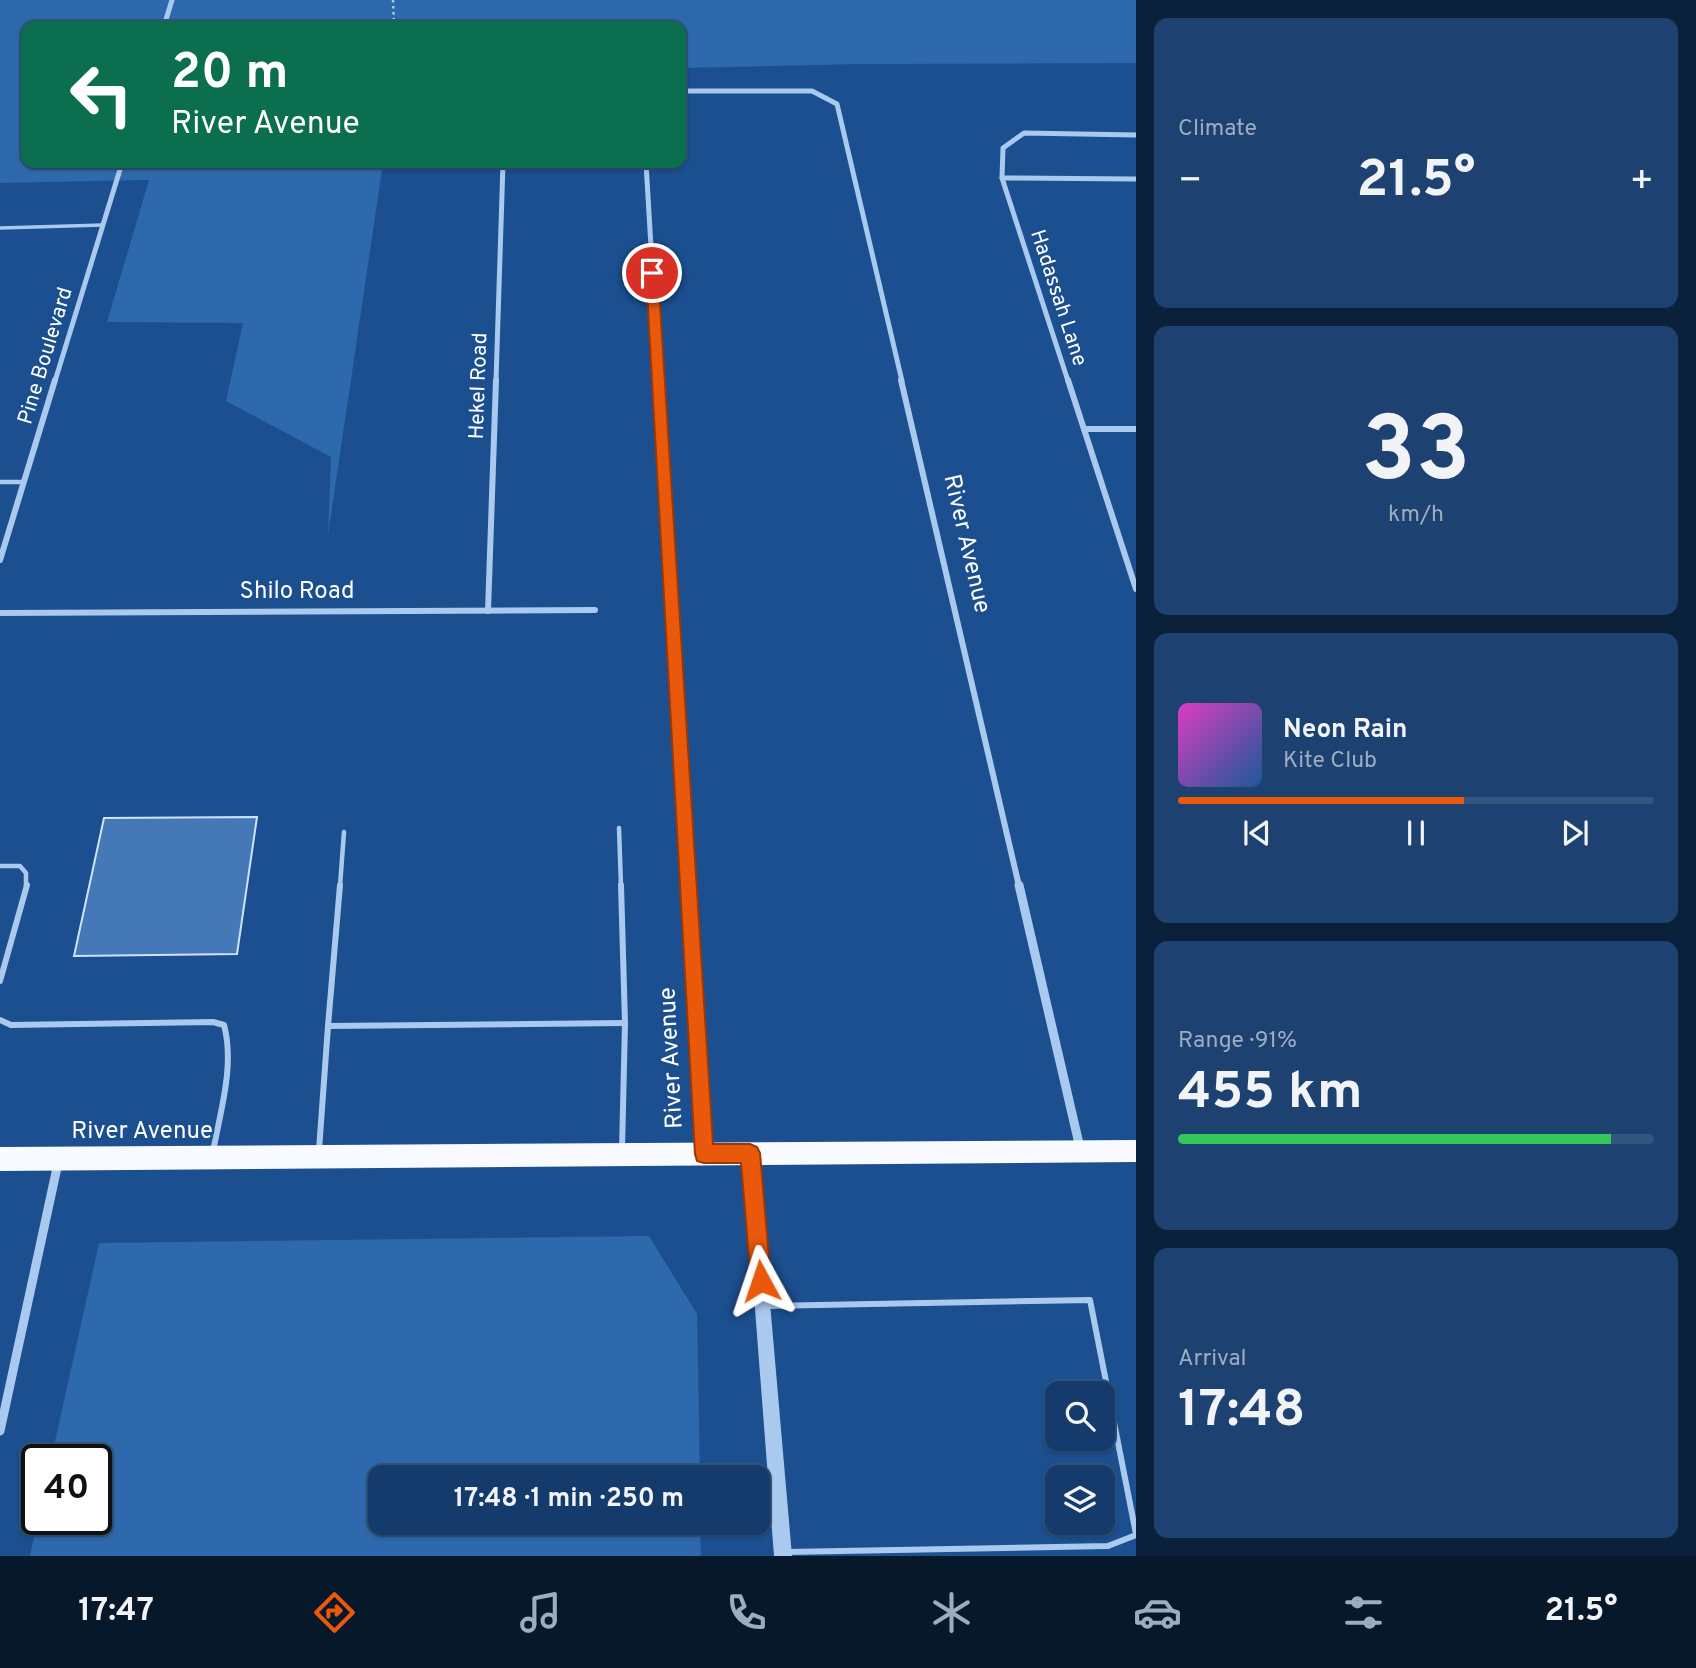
<!DOCTYPE html>
<meta charset="utf-8">
<style>
body{margin:0;font-family:Overpass,sans-serif;background:#1d4271;color:#f1f3f6;height:100vh;display:flex;flex-direction:column;font-size:26px;white-space:nowrap}
*{box-sizing:border-box;margin:0}
p{font-size:23px;color:#9dadc1}
.icon{flex:none;width:38px;height:38px;fill:none;stroke:currentColor;stroke-width:2;stroke-linecap:round;stroke-linejoin:round}
.map{position:relative;flex:1;overflow:hidden}
.sheet{display:flex;flex-direction:column;gap:18px;padding:18px;background:#0b203b;width:560px}
.sheet>*{flex:none}
.banner{position:absolute;left:21px;top:21px;width:665px;height:147px;border-radius:14px;box-shadow:0 2px 5px #0004,0 0 0 2px #33557e;background:#0b6e4f;color:#fff;overflow:hidden}
.tools{position:absolute;left:1045px;top:1381px;display:grid;gap:14px}
.tools a{display:grid;place-items:center;width:70px;height:70px;border-radius:14px;background:#143b6b;box-shadow:0 2px 5px #0004,0 0 0 2px #33557e;font-size:35px}
.speed{position:absolute;left:21px;top:1444px;display:flex;gap:14px;font-size:35px;font-weight:700;text-align:center}
.speed>*{display:grid;place-content:center;width:91px;height:91px;border-radius:50%;background:#143b6b;box-shadow:0 2px 5px #0004,0 0 0 2px #33557e;line-height:1}
.speed .limit{border:4px solid #111;border-radius:10px;background:#fff;color:#111}
.pin{position:absolute;display:grid;place-items:center;width:60px;height:60px;color:#fff;margin:-30px;border:4px solid #fff;border-radius:50%;box-shadow:0 2px 7px #0007}
.me{position:absolute;width:77px;margin:-38px;rotate:355deg;stroke-linejoin:round;filter:drop-shadow(0 0 5px #0008)}
.turn{display:flex;align-items:center;gap:24px;height:147px;padding:0 35px;font-size:32px}
.turn .icon{width:91px;height:91px;stroke-width:2.5}
.turn b{display:block;font-size:49px;line-height:60px}
.big{font-size:52px;font-weight:700;line-height:1.1}
.sheet .widget{flex:1;display:flex;flex-direction:column;justify-content:center;gap:10px;min-width:0;padding:0 24px;border-radius:14px;background:#1d4271}
.sheet .dial{align-items:center;gap:0}
.dial b{font-size:91px;line-height:1}
.song{display:flex;align-items:center;gap:21px}
.cover{width:84px;height:84px;border-radius:10px;background:linear-gradient(135deg,hsl(310 70% 55%),hsl(210 70% 35%))}
.played{height:7px;border-radius:4px;background:linear-gradient(90deg,#ea580c 60%,#33557e 60%)}
.keys{display:flex;justify-content:space-around;direction:ltr}
.heat{display:flex;justify-content:space-between;align-items:center;font-size:38px;direction:ltr}
.charge{height:10px;border-radius:5px;background:linear-gradient(90deg,#34c759 91%,#33557e 0)}
.trip{position:absolute;left:368px;top:1465px;width:402px;height:70px;border-radius:14px;background:#143b6b;box-shadow:0 2px 5px #0004,0 0 0 2px #33557e;font-weight:700;line-height:70px;text-align:center}
.tabs{display:flex;height:112px;justify-content:space-around;align-items:center;background:#08182b;color:#9dadc1}
.tabs .icon{width:49px;height:49px}
.tabs .current{color:#ea580c}
.tabs b{font-size:32px;color:#f1f3f6}
main{display:flex;flex:1;min-height:0}
.map>svg:first-child{display:block}
.green{fill:#2e69ad}
.building{fill:#4478b7;stroke:#cfe3fa;stroke-width:2}
.lines{fill:none;stroke-linecap:round;stroke-linejoin:round}
.path{stroke:#a9c9ee;stroke-width:2.5;stroke-dasharray:2.5 3.5;stroke-linecap:butt}
.service-far2{stroke:#a9c9ee;stroke-width:3.5}
.service-far1{stroke:#a9c9ee;stroke-width:4.5}
.service{stroke:#a9c9ee;stroke-width:6}
.minor-far2{stroke:#a9c9ee;stroke-width:5}
.minor-far1{stroke:#a9c9ee;stroke-width:6}
.minor{stroke:#a9c9ee;stroke-width:9}
.tertiary{fill:#a9c9ee;fill-rule:evenodd}
.trunk{fill:#f8faff;fill-rule:evenodd}
.route{fill:#ea580c;stroke:#983908;stroke-width:2}
.labels{text-anchor:middle;dominant-baseline:central;stroke-width:5;stroke-linejoin:round;paint-order:stroke}
.far-street-label{font-size:21px;fill:#fff;stroke:#1b4f8f}
.street-label{font-size:24px;fill:#fff;stroke:#1b4f8f}
</style>
<main>
<div class="map">
<svg width="1136" height="1556" viewBox="0 0 1136 1556">
<rect width="100%" height="100%" fill="#1b4f8f"/>
<!-- green -->
<g class="green">
<polygon points="0,0 1136,0 1136,63 861,64 681,68 681,26 26,26 26,163 383,163 328,535 331,457 226,401 243,323 107,322 149,180 0,183"/>
<polygon points="649,1236 697,1314 700,1477 380,1477 380,1522 700,1523 701,1556 30,1556 38,1519 96,1519 96,1460 51,1459 99,1243"/>
</g>
<!-- building -->
<polygon class="building" points="257,817 237,954 74,956 104,818"/>
<g class="lines">
<!-- path -->
<polyline class="path" points="393,0 394,26"/>
<!-- service-far2 -->
<polyline class="service-far2" points="0,228 103,225"/>
<!-- service-far1 -->
<g class="service-far1">
<polyline points="0,482 23,482"/>
<polyline points="619,828 621,886"/>
<polyline points="0,866 20,866 26,873 26,886"/>
<polyline points="340,886 344,832"/>
</g>
<!-- service -->
<g class="service">
<polyline points="621,885 625,1023 622,1150"/>
<polyline points="0,981 27,885"/>
<path d="M0,1020L11,1025L213,1022L224,1025C235,1066 220,1112 213,1152"/>
<polyline points="328,1026 340,885"/>
<polyline points="319,1150 328,1026 625,1023"/>
<polyline points="765,1306 1090,1300 1136,1534"/>
<polyline points="786,1552 1108,1546 1136,1535"/>
</g>
<!-- minor-far2 -->
<g class="minor-far2">
<polyline points="164,26 172,0"/>
<polyline points="681,91 812,91 837,104 902,381"/>
<polyline points="646,163 659,381"/>
<polyline points="1002,178 1136,179"/>
<polyline points="55,381 122,163"/>
<polyline points="496,381 503,163"/>
<polyline points="1068,381 1002,178 1003,148 1024,133 1136,135"/>
</g>
<!-- minor-far1 -->
<g class="minor-far1">
<polyline points="659,380 689,886"/>
<polyline points="901,380 1019,886"/>
<polyline points="1068,380 1136,589"/>
<polyline points="1084,429 1136,429"/>
<polyline points="0,560 55,380"/>
<polyline points="488,611 496,380"/>
<polyline points="0,613 595,610"/>
</g>
<!-- minor -->
<g class="minor">
<polyline points="688,885 704,1150"/>
<polyline points="1019,885 1080,1148"/>
<polyline points="0,1431 58,1163"/>
</g>
<!-- tertiary -->
<polygon class="tertiary" points="750,1146 755,1148 757,1153 792,1556 774,1556 743,1153 745,1148"/>
<!-- trunk -->
<polygon class="trunk" points="1136,1140 1136,1162 0,1171 0,1147"/>
</g>
<!-- route -->
<polygon class="route" points="652,269 658,273 713,1144 750,1144 757,1147 760,1153 771,1281 768,1288 761,1291 754,1288 751,1281 741,1163 704,1163 697,1161 695,1154 646,273"/>
<g class="labels">
<!-- far-street labels -->
<g class="far-street-label">
<text transform="translate(1058 298) rotate(72)">Hadassah Lane</text>
<text transform="translate(46 356) rotate(-73)">Pine Boulevard</text>
<text transform="translate(479 386) rotate(-88)">Hekel Road</text>
</g>
<!-- street labels -->
<g class="street-label">
<text transform="translate(966 544) rotate(77)">River Avenue</text>
<text x="297" y="592">Shilo Road</text>
<text transform="translate(672 1058) rotate(-93)">River Avenue</text>
<text x="142" y="1132">River Avenue</text>
</g>
</g>
</svg>
<div class="tools">
<a><svg class="icon" aria-label="search" viewBox="0 0 24 24"><circle cx="10" cy="10" r="6"/><path d="M15 15l6 6"/></svg></a>
<a><svg class="icon" aria-label="layers" viewBox="0 0 24 24"><path d="M12 4l9 5-9 5-9-5zM3 14l9 5 9-5"/></svg></a>
</div>
<div class="speed"><div class="limit">40</div></div>
<div class="pin" style="left:652px;top:273px;background:#d93025"><svg class="icon" aria-label="arrive" viewBox="0 0 24 24"><path d="M6 21V4h12l-3 4 3 4H6"/></svg></div>
<svg class="me" style="left:761px;top:1281px" viewBox="-20 -20 40 40"><path d="M0-17L14 15 0 8-14 15z" fill="#ea580c" stroke="#fff" stroke-width="4"/></svg>
<div class="trip">17:48 · 1 min · 250 m</div>
<div class="banner">
<div class="turn"><svg class="icon" aria-label="left" viewBox="0 0 24 24"><path d="M17 20v-9H6M10 6l-5 5 5 5"/></svg><div><b>20 m</b>River Avenue</div></div>
</div>
</div>
<section class="sheet">
<div class="widget"><p>Climate</p>
<div class="heat"><a>−</a><b class="big">21.5°</b><a>+</a></div>
</div>
<div class="widget dial"><b>33</b><p>km/h</p></div>
<div class="widget">
<div class="song"><i class="cover"></i><div><b>Neon Rain</b><p>Kite Club</p></div></div>
<div class="played"></div>
<div class="keys"><svg class="icon" aria-label="previous" viewBox="0 0 24 24"><path d="M18 5L8 12l10 7zM5 5v14"/></svg><svg class="icon" aria-label="pause" viewBox="0 0 24 24"><path d="M8 5v14M16 5v14"/></svg><svg class="icon" aria-label="next" viewBox="0 0 24 24"><path d="M6 5l10 7-10 7zM19 5v14"/></svg></div>
</div>
<div class="widget"><p>Range · 91%</p><b class="big">455 km</b><div class="charge"></div></div>
<div class="widget"><p>Arrival</p><b class="big">17:48</b></div>
</section>
</main>
<nav class="tabs">
<b>17:47</b>
<svg class="icon current" aria-label="directions" viewBox="0 0 24 24"><path d="M12 3l9 9-9 9-9-9zM9 14v-3h6M13 9l2 2-2 2"/></svg>
<svg class="icon" aria-label="music" viewBox="0 0 24 24"><path d="M9 18V5l10-2v13"/><circle cx="6" cy="18" r="3"/><circle cx="16" cy="16" r="3"/></svg>
<svg class="icon" aria-label="phone" viewBox="0 0 24 24"><path d="M5 4h4l2 5-3 2q2 4 5 5l2-3 5 2v4C11 20 4 13 5 4z"/></svg>
<svg class="icon" aria-label="climate" viewBox="0 0 24 24"><path d="M12 3v18M4 7l16 10M4 17L20 7"/></svg>
<svg class="icon" aria-label="car" viewBox="0 0 24 24"><path d="M5 17H2v-5l4-1 3-4h7l3 4 3 1v5h-3M9 17h6M6 11h13"/><circle cx="7" cy="17" r="2"/><circle cx="17" cy="17" r="2"/></svg>
<svg class="icon" aria-label="filters" viewBox="0 0 24 24"><path d="M4 7h16M4 17h16"/><circle cx="9" cy="7" r="2"/><circle cx="15" cy="17" r="2"/></svg>
<b>21.5°</b>
</nav>
